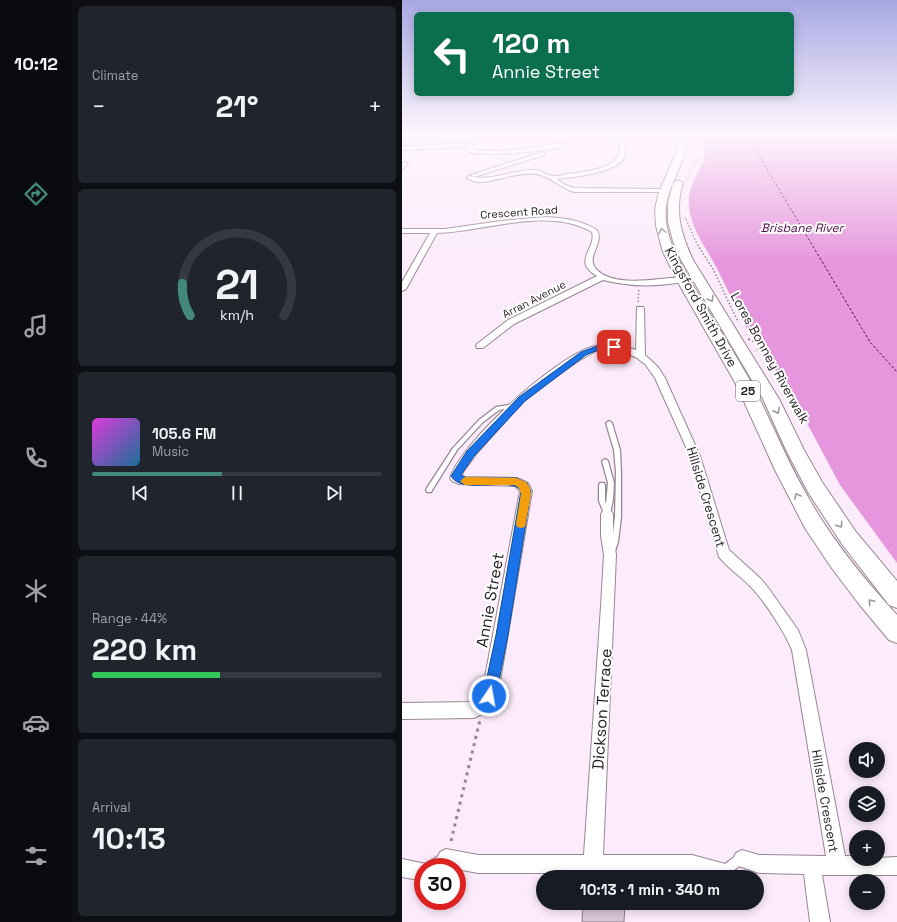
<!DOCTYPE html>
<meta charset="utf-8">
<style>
body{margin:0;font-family:"Space Grotesk",sans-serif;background:#20242c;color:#f1f3f6;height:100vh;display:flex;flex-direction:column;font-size:15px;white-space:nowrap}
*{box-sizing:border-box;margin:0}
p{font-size:13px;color:#9ea1a6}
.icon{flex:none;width:22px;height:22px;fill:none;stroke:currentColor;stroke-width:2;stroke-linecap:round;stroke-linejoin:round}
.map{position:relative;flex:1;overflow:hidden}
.sheet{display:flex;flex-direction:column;gap:6px;padding:6px;background:#0d0f14;width:330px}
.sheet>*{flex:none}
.hud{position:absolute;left:12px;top:12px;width:380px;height:84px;border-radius:6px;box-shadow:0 2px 10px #0003;background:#0b6e4f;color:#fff;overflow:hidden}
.tools{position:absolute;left:447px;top:742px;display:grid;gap:8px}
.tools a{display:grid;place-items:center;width:36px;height:36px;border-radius:50%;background:#171b24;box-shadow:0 2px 10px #0003;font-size:20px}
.speed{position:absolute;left:12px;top:858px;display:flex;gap:8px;font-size:20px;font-weight:700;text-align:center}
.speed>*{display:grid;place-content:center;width:52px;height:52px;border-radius:50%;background:#171b24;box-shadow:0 2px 10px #0003;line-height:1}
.speed .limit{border:6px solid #d22;background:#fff;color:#111}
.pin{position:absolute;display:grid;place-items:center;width:34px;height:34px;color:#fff;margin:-17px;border-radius:8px;box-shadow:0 2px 6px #0006}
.me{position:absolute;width:44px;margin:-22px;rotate:12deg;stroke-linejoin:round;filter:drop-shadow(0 0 3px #0008)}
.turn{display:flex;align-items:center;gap:14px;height:84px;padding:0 12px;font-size:18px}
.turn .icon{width:52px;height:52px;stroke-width:2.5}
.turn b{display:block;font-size:28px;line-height:34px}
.big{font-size:30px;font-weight:600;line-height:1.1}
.sheet .tile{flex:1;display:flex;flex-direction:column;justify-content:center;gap:6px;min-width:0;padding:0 14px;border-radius:6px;background:#20242c}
.sheet .dial{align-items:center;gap:0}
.dial svg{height:104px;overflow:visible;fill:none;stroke:#363941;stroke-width:7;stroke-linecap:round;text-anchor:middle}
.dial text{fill:#f1f3f6;stroke:none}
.song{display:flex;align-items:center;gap:12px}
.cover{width:48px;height:48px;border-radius:6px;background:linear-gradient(135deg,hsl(300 70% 55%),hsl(200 70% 35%))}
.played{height:4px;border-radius:2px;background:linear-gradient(90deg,#44887c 45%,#363941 45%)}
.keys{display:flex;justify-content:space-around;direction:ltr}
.heat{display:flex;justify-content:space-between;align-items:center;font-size:22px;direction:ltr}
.charge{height:6px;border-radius:3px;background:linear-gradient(90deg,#34c759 44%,#363941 0)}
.trip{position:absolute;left:134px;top:870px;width:228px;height:40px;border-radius:20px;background:#171b24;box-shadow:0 2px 10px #0003;font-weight:600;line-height:40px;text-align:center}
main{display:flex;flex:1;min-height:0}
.tabs{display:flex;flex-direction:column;width:72px;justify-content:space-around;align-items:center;background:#090b0e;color:#9ea1a6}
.tabs .icon{width:28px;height:28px}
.tabs .selected{color:#44887c}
.tabs b{font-size:18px;color:#f1f3f6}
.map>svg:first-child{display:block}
.water{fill:#e596dc}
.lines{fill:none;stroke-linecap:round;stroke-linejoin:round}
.ferry{stroke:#4f084c;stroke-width:1;stroke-dasharray:2.5 2;stroke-linecap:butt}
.building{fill:#d8c7d5;stroke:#8b7b89}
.service-casing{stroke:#978794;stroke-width:2.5}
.minor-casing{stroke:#978794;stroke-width:2}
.trunk-casing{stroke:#978794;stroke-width:2}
.path-far3{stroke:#928690;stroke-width:1;stroke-dasharray:1 1.5;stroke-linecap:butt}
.path-far2{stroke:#928690;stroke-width:1.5;stroke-dasharray:1.5 2;stroke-linecap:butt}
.path-far1{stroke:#928690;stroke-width:2;stroke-dasharray:2 2.5;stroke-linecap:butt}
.path{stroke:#928690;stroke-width:3;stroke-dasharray:3 4.5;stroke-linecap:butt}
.service{fill:#fff;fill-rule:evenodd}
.minor{fill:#fff;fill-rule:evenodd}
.trunk{fill:#fff;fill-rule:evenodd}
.oneway{stroke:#9c999c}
.route{fill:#1a73e8;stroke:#114b97}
.slow{fill:#f59e0b}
.labels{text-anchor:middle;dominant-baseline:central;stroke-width:4;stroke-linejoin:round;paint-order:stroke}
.far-street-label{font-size:11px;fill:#231d22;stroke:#fefefe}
.far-water-label{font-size:12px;font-style:italic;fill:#4f084c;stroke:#fefefe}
.shield{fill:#fefefe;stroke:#656064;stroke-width:1}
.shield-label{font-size:12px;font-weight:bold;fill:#231d22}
.street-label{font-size:13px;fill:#231d22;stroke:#fefefe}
.near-street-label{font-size:16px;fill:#231d22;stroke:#fefefe}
</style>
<main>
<nav class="tabs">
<b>10:12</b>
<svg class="icon selected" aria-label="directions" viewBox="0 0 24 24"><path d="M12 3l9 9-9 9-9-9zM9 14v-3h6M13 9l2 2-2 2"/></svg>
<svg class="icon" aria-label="music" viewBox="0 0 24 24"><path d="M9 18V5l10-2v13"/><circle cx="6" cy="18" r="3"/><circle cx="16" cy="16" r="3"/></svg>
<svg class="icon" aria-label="phone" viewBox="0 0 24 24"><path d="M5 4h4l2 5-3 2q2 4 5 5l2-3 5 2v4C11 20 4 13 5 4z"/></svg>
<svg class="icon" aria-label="climate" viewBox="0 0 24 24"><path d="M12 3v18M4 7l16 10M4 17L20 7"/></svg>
<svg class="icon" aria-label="car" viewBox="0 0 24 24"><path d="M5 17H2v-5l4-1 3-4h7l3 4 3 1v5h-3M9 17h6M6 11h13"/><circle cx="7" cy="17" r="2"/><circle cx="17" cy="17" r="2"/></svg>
<svg class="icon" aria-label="filters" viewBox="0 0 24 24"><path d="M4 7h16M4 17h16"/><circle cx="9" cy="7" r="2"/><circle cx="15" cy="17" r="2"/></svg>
</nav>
<section class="sheet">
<div class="tile"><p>Climate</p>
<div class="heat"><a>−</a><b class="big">21°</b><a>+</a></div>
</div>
<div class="tile dial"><svg viewBox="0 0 100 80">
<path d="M14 69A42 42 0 1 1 86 69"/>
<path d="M14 69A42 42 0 0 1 8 44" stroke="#44887c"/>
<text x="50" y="56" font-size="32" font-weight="700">21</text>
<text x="50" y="72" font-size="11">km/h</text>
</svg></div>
<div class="tile">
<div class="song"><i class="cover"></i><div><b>105.6 FM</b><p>Music</p></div></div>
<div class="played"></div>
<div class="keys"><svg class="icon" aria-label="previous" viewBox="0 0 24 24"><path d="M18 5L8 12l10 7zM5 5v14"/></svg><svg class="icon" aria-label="pause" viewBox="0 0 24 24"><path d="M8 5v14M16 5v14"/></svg><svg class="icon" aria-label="next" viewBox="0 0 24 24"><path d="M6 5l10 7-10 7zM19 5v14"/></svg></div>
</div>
<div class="tile"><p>Range · 44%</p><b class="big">220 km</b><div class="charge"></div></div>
<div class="tile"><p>Arrival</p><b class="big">10:13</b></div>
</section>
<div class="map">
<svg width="495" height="922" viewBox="0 0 495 922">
<rect width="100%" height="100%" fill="#fcebfa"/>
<!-- water -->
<path class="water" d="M302,134H495V563L438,485L390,395L361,352L364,349C361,345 358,346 355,343C344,332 335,308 328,295C323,285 318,274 313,265C303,246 289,228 287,207C285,192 295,170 304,160L302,158L303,143Z"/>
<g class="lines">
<!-- ferry -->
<polyline class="ferry" points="344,134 468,342 495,372"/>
</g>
<!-- building -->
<polygon class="building" points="181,903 223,904 222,922 180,922"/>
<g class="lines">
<!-- service casing -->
<g class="service-casing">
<g id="service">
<polygon points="112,404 114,405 115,406 114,407 97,410 81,422 55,450 29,492 25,492 24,490 25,488 51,448 77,420 94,407"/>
<polygon points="207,421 210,423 218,450 219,472 219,517 216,542 213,551 212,553 210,554 208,553 207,551 210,542 213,517 214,472 212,450 204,423"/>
<polygon points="203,459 206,461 212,483 211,499 208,514 207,516 203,516 197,501 197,485 198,483 202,483 203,485 203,501 204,504 206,483 200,461"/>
<path d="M42,853L45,855L47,858C42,868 30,867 21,867L23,864Z"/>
<path d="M338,854L341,856L343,859C339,866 329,873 322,876L319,874L317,871C320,865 332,857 338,854Z"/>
</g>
</g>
<!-- minor casing -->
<g class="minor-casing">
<g id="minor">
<path d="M33,134H39L24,145L68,143L71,145L70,149L71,150L100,151L163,143L166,145C156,151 75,158 65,151V147L0,150V146H17Z"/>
<path d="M215,138H219C222,143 225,149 223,156C216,173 172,177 155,179L163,185L172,188L262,189L265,191L264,192H172C159,188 151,179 139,175C121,170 99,180 81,182H74L64,178L67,176C89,182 109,170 131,170C139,170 144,175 151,176C155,177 160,175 164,174C176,173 212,169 217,155C220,149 215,143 215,138Z"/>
<polygon points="140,152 142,153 142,155 72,177 69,175"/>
<polygon points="1,162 6,163 0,170"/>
<path d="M143,217C163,218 179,220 195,230C203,244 182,257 195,270C217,292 278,272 286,279L285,281C257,287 228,287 201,280L112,324L81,348H75L74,346L75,344L106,320L195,276C169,261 195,249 190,232C145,206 83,232 35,233L4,289L0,291V282L28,233H0V229H43L99,221Z"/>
<path d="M235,307H241L242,309L243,355L256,367L263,378L298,456L327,550L359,579L367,589L396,630L404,650L443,856H454V859L495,857V875H420L428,922H408L402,874L357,873L334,865L331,859L334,853L340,850L357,855L424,856L390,650C383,633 362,600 349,587C338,576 326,568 317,557L288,456L253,378L243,364L235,358L220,351L212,350L194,351L178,360L147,381L122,401L108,416L75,453L61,472L60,476L62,477L115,478L126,483L130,491L96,693L88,710L72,718L0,719V703L72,702L78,700L80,693L118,491L113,486L57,484L50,481L48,478C61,440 151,360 189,347C204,342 219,344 234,350Z"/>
<polygon points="205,509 209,511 211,514 211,536 214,555 201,855 290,855 327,865 329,872 327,877 304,877 290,873 76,873 55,869 55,867 44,867 38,864 35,858 38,852 44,849 76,855 182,855 199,606 202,555 199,536 199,514 201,511"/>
<polygon points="0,859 24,864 25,867 21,867 21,879 17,880 0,877"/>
</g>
</g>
<!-- trunk casing -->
<g class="trunk-casing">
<g id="trunk">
<path d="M276,134H284C288,167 257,187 265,227C268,246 278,263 287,279C305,310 324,339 342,370C366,411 382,456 406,497C430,540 462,579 495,615V643L487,640L457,604L429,567L403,528L373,470L335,386L278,286L261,252L254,226L253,209L257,192L274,153Z"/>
<path d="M276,180L281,183C272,211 279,234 291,260L377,399L402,450L420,482L454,532L495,581V608L487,605L440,544L406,492L384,450L361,399L279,260L271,241L266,222V203L271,183Z"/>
</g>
</g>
<!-- path-far3 -->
<g class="path-far3">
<polyline points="295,161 300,159 297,156"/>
<polyline points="284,182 297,153 297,134"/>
<polyline points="283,217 284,220"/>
</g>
<!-- path-far2 -->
<g class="path-far2">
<polyline points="284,219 295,244 311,269 336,322"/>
<polyline points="236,302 237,289"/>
</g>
<!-- path-far1 -->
<polyline class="path-far1" points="346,339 356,343 359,347 353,351"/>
<!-- path -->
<polyline class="path" points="49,841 78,720"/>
<!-- service -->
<use href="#service" class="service"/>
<!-- minor -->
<use href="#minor" class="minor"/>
<!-- trunk -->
<use href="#trunk" class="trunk"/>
</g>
<!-- one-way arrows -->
<defs><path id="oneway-chevron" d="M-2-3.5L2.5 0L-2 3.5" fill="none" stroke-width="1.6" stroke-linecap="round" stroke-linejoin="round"/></defs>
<g class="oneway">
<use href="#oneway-chevron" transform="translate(260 231) rotate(-102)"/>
<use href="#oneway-chevron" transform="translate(309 299) rotate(59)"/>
<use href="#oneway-chevron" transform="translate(375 411) rotate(63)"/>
<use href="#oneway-chevron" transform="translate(395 496) rotate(-119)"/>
<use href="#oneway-chevron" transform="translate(438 525) rotate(55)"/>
<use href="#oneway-chevron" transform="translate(469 602) rotate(-131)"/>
</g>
<!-- sky -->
<linearGradient id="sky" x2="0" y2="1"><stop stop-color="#a7a8e3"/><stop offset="0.51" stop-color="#fef6fd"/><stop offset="1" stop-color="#fef6fd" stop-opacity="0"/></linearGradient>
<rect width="495" height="263" fill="url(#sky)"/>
<!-- route -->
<path class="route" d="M212,344L216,347L215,348L196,350L184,355L123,401L72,456L59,475L65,478H114L125,483L129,491L106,635L94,696L92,701L87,702L83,701L81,696L94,635L119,491C110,475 60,496 49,476L65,451L117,397L179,352L195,346Z"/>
<!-- slow -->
<polygon class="slow" points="63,477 114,478 124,482 128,488 129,494 123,527 119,528 115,527 114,524 119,494 117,488 113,485 63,485 58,481"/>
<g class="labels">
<!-- far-street labels -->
<g class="far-street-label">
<text transform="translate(117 212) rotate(-4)">Crescent Road</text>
<text transform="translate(132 299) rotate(-27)">Arran Avenue</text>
</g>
<!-- far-water labels -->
<g class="far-water-label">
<text x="400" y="228">Brisbane River</text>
</g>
<!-- shield labels -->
<rect class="shield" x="334" y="381" width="24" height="20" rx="3"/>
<g class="shield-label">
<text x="346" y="391">25</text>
</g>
<!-- street labels -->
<g class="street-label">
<text transform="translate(299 307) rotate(61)">Kingsford Smith Drive</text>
<text transform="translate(368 358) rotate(61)">Lores Bonney Riverwalk</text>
<text transform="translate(304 497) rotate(73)">Hillside Crescent</text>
<text transform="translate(423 801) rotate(80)">Hillside Crescent</text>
</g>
<!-- near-street labels -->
<g class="near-street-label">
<text transform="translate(88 600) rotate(-80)">Annie Street</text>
<text transform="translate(200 709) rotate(-86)">Dickson Terrace</text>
</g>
</g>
</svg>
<div class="tools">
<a><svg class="icon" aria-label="sound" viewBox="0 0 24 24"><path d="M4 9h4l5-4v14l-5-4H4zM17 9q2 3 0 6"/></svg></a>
<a><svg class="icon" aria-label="layers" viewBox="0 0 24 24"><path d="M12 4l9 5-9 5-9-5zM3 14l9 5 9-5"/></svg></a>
<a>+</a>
<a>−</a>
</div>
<div class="speed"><div class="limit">30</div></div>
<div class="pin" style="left:212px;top:347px;background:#d93025"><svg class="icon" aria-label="arrive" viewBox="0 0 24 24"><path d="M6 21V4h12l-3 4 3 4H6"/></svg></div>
<svg class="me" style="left:87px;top:696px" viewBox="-20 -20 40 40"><circle r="17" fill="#1a73e8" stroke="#fff" stroke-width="3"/><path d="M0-11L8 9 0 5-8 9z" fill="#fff"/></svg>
<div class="trip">10:13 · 1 min · 340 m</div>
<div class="hud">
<div class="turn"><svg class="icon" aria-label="left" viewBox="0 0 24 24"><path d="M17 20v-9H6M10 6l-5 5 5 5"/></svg><div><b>120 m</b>Annie Street</div></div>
</div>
</div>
</main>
